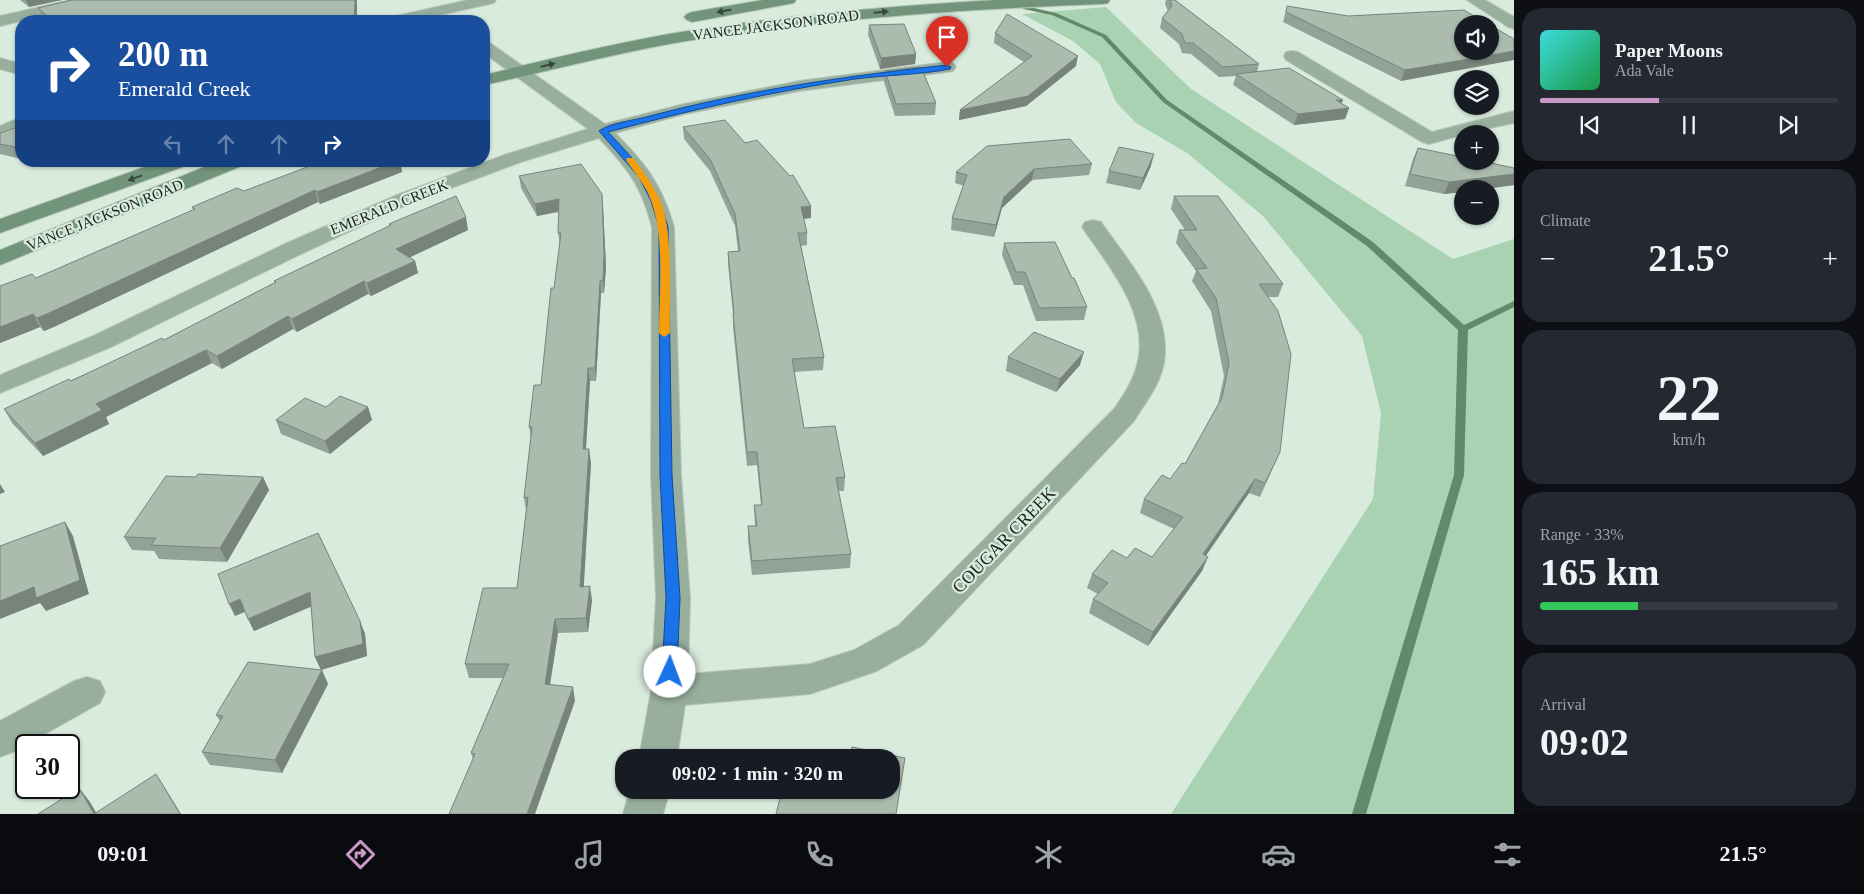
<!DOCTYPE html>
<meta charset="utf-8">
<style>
body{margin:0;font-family:Georgia,serif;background:#242831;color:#f1f3f6;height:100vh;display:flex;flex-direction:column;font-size:19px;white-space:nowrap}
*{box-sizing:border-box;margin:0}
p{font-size:16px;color:#9ea1a6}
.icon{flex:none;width:28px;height:28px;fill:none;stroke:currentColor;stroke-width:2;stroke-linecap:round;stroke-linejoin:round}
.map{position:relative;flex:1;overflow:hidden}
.panel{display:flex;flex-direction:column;gap:8px;padding:8px;background:#0d0f14;width:350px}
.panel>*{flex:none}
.banner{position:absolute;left:15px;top:15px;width:475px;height:152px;border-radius:20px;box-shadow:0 1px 4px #0004;background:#1a4fa0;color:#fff;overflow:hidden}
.buttons{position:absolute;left:1454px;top:15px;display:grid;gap:10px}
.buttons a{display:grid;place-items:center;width:45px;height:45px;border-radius:50%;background:#171b24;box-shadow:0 1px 4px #0004;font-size:25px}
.speed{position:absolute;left:15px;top:734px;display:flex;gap:10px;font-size:25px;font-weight:700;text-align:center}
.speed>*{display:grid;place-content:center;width:65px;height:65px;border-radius:50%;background:#171b24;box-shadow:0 1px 4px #0004;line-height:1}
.speed .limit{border:2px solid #111;border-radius:8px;background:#fff;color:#111}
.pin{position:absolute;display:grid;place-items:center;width:42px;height:42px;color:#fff;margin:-51px -21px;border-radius:50% 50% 50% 0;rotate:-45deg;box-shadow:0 0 5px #0007}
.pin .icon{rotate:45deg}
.me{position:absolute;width:55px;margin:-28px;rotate:2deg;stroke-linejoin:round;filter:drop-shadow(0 0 4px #0008)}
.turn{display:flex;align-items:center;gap:18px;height:105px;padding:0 20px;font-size:22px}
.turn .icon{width:65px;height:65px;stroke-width:2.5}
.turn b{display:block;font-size:35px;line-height:42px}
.lanes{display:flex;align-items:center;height:48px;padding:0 20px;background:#0003;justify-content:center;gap:25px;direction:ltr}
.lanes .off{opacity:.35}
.big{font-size:38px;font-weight:600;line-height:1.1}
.panel .card{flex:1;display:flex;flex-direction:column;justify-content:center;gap:8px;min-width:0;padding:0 18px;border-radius:20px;background:#242831}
.panel .dial{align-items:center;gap:0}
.dial b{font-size:65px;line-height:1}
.song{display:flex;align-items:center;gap:15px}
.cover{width:60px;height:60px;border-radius:8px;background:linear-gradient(135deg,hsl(180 70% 55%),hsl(140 70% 35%))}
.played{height:5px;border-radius:2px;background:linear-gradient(90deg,#c898c6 40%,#363941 40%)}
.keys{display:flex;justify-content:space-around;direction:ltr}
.heat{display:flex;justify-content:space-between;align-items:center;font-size:28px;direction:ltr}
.charge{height:8px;border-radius:4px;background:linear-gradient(90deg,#34c759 33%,#363941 0)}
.trip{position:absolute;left:615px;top:749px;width:285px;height:50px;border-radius:20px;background:#171b24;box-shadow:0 1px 4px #0004;font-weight:600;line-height:50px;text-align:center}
.menu{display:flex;height:80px;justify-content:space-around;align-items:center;background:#090b0e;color:#9ea1a6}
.menu .icon{width:35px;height:35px}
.menu .on{color:#c898c6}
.menu b{font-size:22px;color:#f1f3f6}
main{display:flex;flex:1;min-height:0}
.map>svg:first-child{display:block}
.green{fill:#a8d2b2}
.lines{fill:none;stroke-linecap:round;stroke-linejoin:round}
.stream{fill:#61896b;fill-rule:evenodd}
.street-casing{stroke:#b7c7ba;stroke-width:2}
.secondary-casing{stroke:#b7c7ba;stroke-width:2}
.street{fill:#98af9d;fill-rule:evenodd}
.secondary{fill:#71947a;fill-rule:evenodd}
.wall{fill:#93a296}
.shaded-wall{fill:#78847a}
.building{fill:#abbcae;stroke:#78847a}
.oneway{fill:#39493d}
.route{fill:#1a73e8;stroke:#114b97}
.slow{fill:#f59e0b}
.labels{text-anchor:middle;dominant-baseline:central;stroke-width:4.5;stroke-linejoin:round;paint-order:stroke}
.far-street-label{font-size:15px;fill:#1b211c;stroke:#d9ebdd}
.street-label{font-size:18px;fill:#1b211c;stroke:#d9ebdd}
</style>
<main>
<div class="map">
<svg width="1514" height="814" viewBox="0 0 1514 814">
<rect width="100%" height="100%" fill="#d9ebdd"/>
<!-- green -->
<polygon class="green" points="1106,7 1191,89 1453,259 1514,239 1514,814 1171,814 1373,499 1381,413 1362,336 1263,216 1187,153 1136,123 1116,102 1100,64 1073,41 1022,14"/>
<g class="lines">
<!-- stream -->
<polygon class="stream" points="1025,6 1056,13 1106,35 1167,100 1373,242 1464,325 1514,301 1514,307 1468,330 1464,475 1366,814 1352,814 1454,475 1458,330 1367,246 1163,102 1102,37 1052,15 1023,9 1023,7"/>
<!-- street casing -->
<g class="street-casing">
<g id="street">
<polygon points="71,0 98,0 96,3 0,26 0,16"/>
<polygon points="468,0 496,0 494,3 413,21 385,21 387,18"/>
<polygon points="1467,0 1485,0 1514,17 1514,29 1508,27"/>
<path d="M484,41L490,43L605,124L684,104L799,81L947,62L953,63L956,67L953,71L947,72L799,91L685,114L615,133C646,164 662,185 674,227L681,475L690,598L688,674L810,664L854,650L899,625L1114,409C1124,395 1133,381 1137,365C1151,315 1108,265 1082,227L1085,222L1093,220L1101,222C1129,262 1173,311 1164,363C1160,385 1145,403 1134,421L923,645L877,671L810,694L685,705L677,758H639L651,691L656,598L651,475L652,227C641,185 628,169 599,138L521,162L411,203L303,253L111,347L0,393V375L93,336L287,243L397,195L507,154L588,129L484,53Z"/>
<polygon points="1292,51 1298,52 1432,132 1514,111 1514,123 1462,134 1462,135 1429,144 1422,142 1286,60 1284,56 1286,52"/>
<polygon points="0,58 21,64 21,75 0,69"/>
<polygon points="21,117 21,130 0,140 0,126"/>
<polygon points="87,677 100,681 105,692 100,703 13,752 0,757 0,721 74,681"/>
<polygon points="630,790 670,790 663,814 623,814"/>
</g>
</g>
<!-- secondary casing -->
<g class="secondary-casing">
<g id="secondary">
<polygon points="763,0 796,0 794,3 789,4 692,22 687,20 684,17 687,14 692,12"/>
<path d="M997,0H1110L1108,3L1103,4C968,9 833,18 699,39C626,50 555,70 484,85V75C545,60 607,45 669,34C778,16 887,6 997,0Z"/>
<polygon points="161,161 191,161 188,165 0,233 0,219"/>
<polygon points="219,161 247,161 244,165 0,265 0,250"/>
</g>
</g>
<!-- street -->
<use href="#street" class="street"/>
<!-- secondary -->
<use href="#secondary" class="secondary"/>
</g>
<!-- wall -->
<g class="wall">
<polygon points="20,0 62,0 29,7"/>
<polygon points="72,0 357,0 357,3 44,19 42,18 38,8"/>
<polygon points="1166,0 1175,0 1259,64 1257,72 1343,100 1341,104 1349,108 1345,119 1294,125 1233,85 1236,76 1219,77 1191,54 1182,53 1179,44 1160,28 1162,18 1168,11 1165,4"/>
<polygon points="1287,6 1348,16 1464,10 1401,81 1283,22"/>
<polygon points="869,25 916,54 915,64 880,69 868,35"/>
<polygon points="995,33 1076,66 1026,106 959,120 960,110 1024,62 994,43"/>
<polygon points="885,71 936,103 935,115 895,116 884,82"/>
<polygon points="21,126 21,159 0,154 0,133"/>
<polygon points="683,127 745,143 811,206 811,218 804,219 807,233 807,245 801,246 824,357 823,370 794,372 804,428 845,477 844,491 838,491 851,554 850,568 752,575 748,540 748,526 755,526 754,505 761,505 757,465 747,466 733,327 733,314 728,264 728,252 738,251 735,226 710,171 684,139"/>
<polygon points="1418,148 1514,168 1514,185 1444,194 1405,186 1413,159"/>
<polygon points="33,161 52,161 44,164"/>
<polygon points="323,161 400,161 402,172 320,204 318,202 56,326 44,331 40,327 0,343 0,286 36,278 193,210 192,207 244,191"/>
<polygon points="1092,164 1089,175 1032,180 1002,208 994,237 951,230 952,218 964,186 955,183 956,172"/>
<polygon points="1151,166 1140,190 1106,183 1109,171"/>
<polygon points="519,176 603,206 606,267 604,293 601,293 596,381 590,381 586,449 591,463 583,587 592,600 588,632 558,633 550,684 575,701 473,759 471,753 503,678 469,678 465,664 517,588 526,510 524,498 531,438 529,427 541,385 554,288 560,245 558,233 559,212 537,216 521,188"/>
<polygon points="1174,196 1283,284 1278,297 1268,297 1280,452 1260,497 1249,493 1206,556 1202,571 1148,646 1089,613 1093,599 1098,594 1087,588 1092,574 1127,558 1152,557 1174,529 1140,513 1144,499 1170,479 1185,464 1218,404 1224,376 1211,311 1192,281 1196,271 1176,243 1179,230 1185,230 1171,209"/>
<polygon points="389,224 468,230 410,257 415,261 418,273 371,296 368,294 297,332 293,329 222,369 212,363 106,417 109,424 43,456 12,423 4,409 164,340 274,283 274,281 390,226"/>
<polygon points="1004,243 1072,278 1087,307 1084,320 1036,321 1023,285 1014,285 1002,255"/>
<polygon points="1008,357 1080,365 1056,392 1006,371"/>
<polygon points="326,407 368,407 372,420 330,454 281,434 276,420"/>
<polygon points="196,477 263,477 269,490 227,562 159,559 154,551 132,550 124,537"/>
<polygon points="318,533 365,634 367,656 321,670 328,684 282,773 210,765 202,752 220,721 216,715 321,670 315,657 311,606 254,631 245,612 235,616"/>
</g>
<!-- shaded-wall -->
<g class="shaded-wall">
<polygon points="26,0 62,0 29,7"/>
<polygon points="355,0 357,0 357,21 354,21"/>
<polygon points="1514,51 1514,60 1401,81 1405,70"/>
<polygon points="916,54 915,64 880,69 881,58"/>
<polygon points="1078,56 1076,66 1026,106 959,120 960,110"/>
<polygon points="1336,100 1343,100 1339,109 1349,108 1345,119 1294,125 1298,114"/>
<polygon points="1154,154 1151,166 1140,190 1143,178"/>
<polygon points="43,161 52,161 44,164"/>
<polygon points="397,161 400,161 402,172 320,204 317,192"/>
<polygon points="1034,169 1032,180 1002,208 994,237 996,225 1004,197"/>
<polygon points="1514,174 1514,185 1486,189 1462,189 1462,192 1444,194 1449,182"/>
<polygon points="315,190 318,202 56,326 44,331 37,318"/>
<polygon points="602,194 603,206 606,267 604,293 603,280"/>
<polygon points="559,199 560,211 537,216 535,204"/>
<polygon points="811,206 811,218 800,219 801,207"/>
<polygon points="466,217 468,230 400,262 396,249"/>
<polygon points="415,261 418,273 371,296 367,283"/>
<polygon points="364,281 368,294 297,332 292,319"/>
<polygon points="600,281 601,293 596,381 595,368"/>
<polygon points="33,314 40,327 0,343 0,327"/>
<polygon points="288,316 293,329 222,369 217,356"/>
<polygon points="206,350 212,363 106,417 109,424 43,456 35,443 96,404"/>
<polygon points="1084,352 1080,365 1056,392 1060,379"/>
<polygon points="588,368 590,381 585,463 583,449"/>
<polygon points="368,407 372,420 330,454 325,441"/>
<polygon points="589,449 591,463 583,601 580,587"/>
<polygon points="263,477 269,490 227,562 220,548"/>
<polygon points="1255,479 1249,493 1197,568 1203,554"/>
<polygon points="0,484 5,492 0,494"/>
<polygon points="65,522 73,536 89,594 46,611 40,603 0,619 0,601"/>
<polygon points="1208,557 1202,571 1148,646 1153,632"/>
<polygon points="590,586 592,600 588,632 586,618"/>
<polygon points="310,592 315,605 254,631 248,619"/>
<polygon points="240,599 246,611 235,616 229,604"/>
<polygon points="555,619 558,633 548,697 545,684"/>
<polygon points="360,621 365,634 367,656 321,670 315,657"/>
<polygon points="322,670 328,684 282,773 275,760"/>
<polygon points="573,687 575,701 535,814 527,814"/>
<polygon points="156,774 165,788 181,814 180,814"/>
<polygon points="79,788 90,802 97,814 94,814"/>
</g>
<!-- building -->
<g class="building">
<polygon points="72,0 355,0 354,21 36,21 50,18 38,8"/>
<polygon points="1170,0 1175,0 1259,64 1223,67 1193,43 1185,43 1182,34 1162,18 1172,6"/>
<polygon points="1287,6 1348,16 1464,10 1487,24 1462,24 1462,51 1490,51 1490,25 1514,39 1514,51 1405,70 1286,12"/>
<polygon points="1007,14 1078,56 1028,96 960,110 1032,56 995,33"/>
<polygon points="904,24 916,54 881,58 869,25"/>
<polygon points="921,67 936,103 896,104 885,71"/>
<polygon points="1289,68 1343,100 1336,100 1349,108 1298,114 1236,74"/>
<polygon points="725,120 745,143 757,140 790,176 793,175 811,206 801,207 807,233 798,233 824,357 792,359 804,428 835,426 845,477 836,478 851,554 752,561 748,526 757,526 754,505 762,505 757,452 747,452 733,314 734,314 728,252 740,251 735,214 710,159 683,127"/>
<polygon points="21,126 21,148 0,144 0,133"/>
<polygon points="1070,139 1092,164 1034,169 1004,197 996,225 952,218 967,175 956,172 987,146"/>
<polygon points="1119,147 1154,154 1143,178 1109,171"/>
<polygon points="1418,148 1462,157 1462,161 1482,161 1514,168 1514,174 1449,182 1410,174"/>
<polygon points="323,161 397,161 317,192 315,190 49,313 37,318 33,314 0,327 0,286 32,274 36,278 195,209 192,207 237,188 244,191"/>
<polygon points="581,164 602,194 604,254 603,280 600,281 595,368 588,368 583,449 589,449 580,587 590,586 586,618 555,619 545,684 573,687 527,814 449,814 475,754 471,753 509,664 465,664 483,588 517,588 528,497 524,498 532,427 529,427 534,385 541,385 551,288 554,288 561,233 558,233 559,199 535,204 519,176"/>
<polygon points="456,196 466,217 396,249 415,261 367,283 364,281 292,319 288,316 217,356 206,350 96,404 102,410 35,443 4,409 69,379 71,381 162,338 164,340 276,282 274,281 391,225 389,224"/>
<polygon points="1174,196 1218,196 1283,284 1259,284 1278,311 1291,354 1280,452 1265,483 1255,479 1203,554 1208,557 1153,632 1093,599 1108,583 1092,574 1112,550 1127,558 1135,548 1152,557 1183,517 1144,499 1162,475 1170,479 1182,463 1185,464 1222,398 1229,363 1216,298 1196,269 1207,268 1179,230 1197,230"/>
<polygon points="1055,242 1072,278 1074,278 1087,307 1039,308 1025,272 1016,272 1004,243"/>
<polygon points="1034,332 1084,352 1060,379 1008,357"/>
<polygon points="340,396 368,407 325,441 276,420 305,398 326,407"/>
<polygon points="198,474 263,477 220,548 151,545 156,538 124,537 166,476 196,477"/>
<polygon points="65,522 80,580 36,598 34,587 0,601 0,546"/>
<polygon points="318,533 360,621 363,644 315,657 310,592 248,619 240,599 229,604 218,574"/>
<polygon points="248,662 322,670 275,760 202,752 223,716 216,715"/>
<polygon points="852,747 905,758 896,814 776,814 782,790 891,790 891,758 850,758"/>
<polygon points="156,774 180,814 38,814 79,788 94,814"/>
</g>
<!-- one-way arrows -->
<defs><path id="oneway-solid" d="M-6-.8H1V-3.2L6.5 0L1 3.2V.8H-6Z" transform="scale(1.25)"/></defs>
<g class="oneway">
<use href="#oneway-solid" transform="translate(724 11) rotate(169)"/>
<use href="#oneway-solid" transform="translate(881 12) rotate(-5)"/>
<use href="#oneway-solid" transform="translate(548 65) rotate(-13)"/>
<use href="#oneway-solid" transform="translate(135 178) rotate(160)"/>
</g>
<!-- route -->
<path class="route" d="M947,65L951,67L950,69C919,75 886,75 855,79C771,92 690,110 608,132C639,164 655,184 668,227L672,475L680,598L677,672L675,677L670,679L665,677L662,672L666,598L660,475L659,227L651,201L639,177L599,131C609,123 636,120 650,116C748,90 847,76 947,65Z"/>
<!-- slow -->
<path class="slow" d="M627,158H633C643,171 653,185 660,200C674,233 669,296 670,333L664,337L659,333C659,292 665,242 652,203C647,187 635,173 626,160Z"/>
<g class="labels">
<!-- far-street labels -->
<g class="far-street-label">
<text transform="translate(776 25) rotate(-7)">VANCE JACKSON ROAD</text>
<text transform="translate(389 207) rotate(-22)">EMERALD CREEK</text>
<text transform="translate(105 215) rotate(-22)">VANCE JACKSON ROAD</text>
</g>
<!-- street labels -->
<g class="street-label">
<text transform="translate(1004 540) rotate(-46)">COUGAR CREEK</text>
</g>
</g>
</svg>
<div class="buttons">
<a><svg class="icon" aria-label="sound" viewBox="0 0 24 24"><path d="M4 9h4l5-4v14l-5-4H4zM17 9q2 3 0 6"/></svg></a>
<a><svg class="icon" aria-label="layers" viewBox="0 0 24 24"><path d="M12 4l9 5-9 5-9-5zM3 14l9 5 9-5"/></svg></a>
<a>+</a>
<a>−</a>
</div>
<div class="speed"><div class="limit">30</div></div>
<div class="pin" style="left:947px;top:67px;background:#d93025"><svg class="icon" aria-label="arrive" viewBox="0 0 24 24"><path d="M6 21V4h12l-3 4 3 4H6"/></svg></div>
<svg class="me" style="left:670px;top:672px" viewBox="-20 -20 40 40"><circle r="19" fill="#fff"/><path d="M0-13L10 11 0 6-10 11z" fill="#1a73e8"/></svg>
<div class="trip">09:02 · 1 min · 320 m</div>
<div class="banner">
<div class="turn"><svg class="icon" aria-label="right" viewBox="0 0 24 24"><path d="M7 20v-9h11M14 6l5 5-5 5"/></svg><div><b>200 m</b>Emerald Creek</div></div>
<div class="lanes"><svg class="icon off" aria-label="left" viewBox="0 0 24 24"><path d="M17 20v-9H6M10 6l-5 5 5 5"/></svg><svg class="icon off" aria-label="ahead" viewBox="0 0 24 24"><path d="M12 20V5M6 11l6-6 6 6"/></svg><svg class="icon off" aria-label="ahead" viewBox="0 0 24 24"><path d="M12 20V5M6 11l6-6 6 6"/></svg><svg class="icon" aria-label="right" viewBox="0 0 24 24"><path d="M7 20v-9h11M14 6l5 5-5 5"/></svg></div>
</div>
</div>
<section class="panel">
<div class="card">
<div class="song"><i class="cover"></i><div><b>Paper Moons</b><p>Ada Vale</p></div></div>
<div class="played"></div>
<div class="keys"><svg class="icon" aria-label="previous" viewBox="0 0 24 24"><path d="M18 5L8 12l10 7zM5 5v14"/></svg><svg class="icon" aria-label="pause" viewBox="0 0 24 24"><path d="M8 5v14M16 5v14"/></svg><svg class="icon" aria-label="next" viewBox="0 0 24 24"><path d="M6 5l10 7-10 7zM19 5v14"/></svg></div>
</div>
<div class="card"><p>Climate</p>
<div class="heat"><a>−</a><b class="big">21.5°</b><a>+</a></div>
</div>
<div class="card dial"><b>22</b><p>km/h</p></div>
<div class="card"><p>Range · 33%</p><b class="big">165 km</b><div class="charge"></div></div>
<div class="card"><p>Arrival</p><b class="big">09:02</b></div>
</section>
</main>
<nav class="menu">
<b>09:01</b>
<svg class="icon on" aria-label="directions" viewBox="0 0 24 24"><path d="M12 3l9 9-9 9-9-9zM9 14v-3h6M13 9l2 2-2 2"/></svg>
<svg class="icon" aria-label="music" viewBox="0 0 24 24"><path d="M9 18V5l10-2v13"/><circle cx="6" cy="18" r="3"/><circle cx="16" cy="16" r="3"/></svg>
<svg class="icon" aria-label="phone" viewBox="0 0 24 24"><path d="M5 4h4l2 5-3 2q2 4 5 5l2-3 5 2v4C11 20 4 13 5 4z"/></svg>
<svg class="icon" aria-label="climate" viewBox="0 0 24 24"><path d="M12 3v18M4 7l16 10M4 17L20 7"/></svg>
<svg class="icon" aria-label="car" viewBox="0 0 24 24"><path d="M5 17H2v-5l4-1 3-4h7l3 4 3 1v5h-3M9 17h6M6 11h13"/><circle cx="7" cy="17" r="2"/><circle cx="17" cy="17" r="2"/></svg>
<svg class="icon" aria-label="filters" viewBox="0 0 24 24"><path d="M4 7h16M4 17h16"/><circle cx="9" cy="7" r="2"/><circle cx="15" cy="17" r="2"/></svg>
<b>21.5°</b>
</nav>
